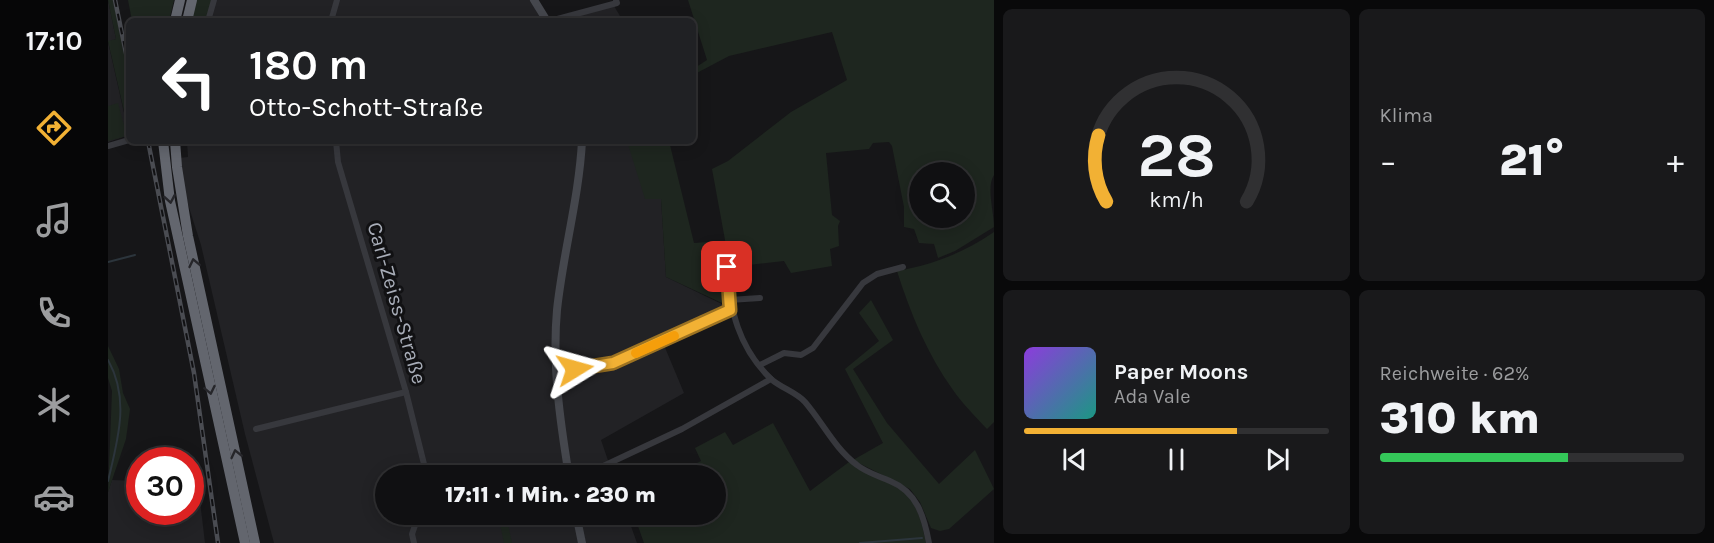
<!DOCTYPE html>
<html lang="de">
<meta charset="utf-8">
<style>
body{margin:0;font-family:Karla,sans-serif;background:#19191b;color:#f1f3f6;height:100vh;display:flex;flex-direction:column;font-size:22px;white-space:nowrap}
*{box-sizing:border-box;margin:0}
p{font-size:20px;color:#9c9d9f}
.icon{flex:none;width:33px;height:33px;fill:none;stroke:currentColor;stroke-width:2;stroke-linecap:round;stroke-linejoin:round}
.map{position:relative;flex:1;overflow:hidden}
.drawer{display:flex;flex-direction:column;gap:9px;padding:9px;background:#09090a;width:720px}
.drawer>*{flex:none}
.hud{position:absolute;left:18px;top:18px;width:570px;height:126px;border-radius:9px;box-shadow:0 3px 15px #0003,0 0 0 2px #303032;background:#202124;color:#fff;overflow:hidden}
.buttons{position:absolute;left:801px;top:162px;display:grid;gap:12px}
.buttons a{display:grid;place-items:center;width:66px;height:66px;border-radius:50%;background:#101012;box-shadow:0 3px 15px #0003,0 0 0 2px #303032;font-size:30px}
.speed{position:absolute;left:18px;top:447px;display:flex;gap:12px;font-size:30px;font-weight:700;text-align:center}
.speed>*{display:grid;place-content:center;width:78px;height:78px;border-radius:50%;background:#101012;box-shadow:0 3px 15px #0003,0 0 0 2px #303032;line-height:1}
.speed .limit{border:9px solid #d22;background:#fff;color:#111}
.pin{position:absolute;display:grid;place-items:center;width:51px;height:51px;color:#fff;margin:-26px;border-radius:12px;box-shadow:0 3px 9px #0006}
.me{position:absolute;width:66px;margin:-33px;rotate:82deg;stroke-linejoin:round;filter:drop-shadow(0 0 4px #0008)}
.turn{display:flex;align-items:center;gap:21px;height:126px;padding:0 24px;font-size:27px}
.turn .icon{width:78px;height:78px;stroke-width:2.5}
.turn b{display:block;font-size:42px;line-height:51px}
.big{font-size:45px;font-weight:800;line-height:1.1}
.drawer .widget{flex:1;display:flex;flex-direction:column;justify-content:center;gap:9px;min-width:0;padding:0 21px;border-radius:9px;background:#19191b}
.drawer .dial{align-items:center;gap:0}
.dial svg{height:156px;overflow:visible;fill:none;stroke:#303032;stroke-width:7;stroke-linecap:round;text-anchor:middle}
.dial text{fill:#f1f3f6;stroke:none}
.song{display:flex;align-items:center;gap:18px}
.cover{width:72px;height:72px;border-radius:9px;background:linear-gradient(135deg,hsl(270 70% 55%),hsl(170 70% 35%))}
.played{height:6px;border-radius:3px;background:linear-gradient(90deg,#f2b134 70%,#303032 70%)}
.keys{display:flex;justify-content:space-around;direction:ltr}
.heat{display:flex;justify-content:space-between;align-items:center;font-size:33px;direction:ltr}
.charge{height:9px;border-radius:4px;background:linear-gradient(90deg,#34c759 62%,#303032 0)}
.drawer .tiles{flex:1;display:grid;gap:9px;grid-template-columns:repeat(2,1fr)}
.trip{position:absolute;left:267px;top:465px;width:351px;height:60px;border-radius:30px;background:#101012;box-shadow:0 3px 15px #0003,0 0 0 2px #303032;font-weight:800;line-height:60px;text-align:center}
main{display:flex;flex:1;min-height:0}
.dock{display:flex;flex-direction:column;width:108px;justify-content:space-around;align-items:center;background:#060607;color:#9c9d9f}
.dock .icon{width:42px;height:42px}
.dock .on{color:#f2b134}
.dock b{font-size:27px;color:#f1f3f6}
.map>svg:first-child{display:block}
.built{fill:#222225}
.green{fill:#1e261f;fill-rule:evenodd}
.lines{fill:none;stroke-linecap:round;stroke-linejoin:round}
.stream{stroke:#2c353c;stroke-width:2}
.street{stroke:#37383d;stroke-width:6}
.secondary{stroke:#45474d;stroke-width:8}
.highway{stroke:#63666e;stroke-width:10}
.rail-casing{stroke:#4a4c52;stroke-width:4.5}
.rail{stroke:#111113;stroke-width:2;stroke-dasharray:7;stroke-linecap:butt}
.oneway{stroke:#26262a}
.route-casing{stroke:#9d7322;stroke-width:15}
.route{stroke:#f2b134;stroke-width:10}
.slow{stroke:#f59e0b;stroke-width:10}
.labels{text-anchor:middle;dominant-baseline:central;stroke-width:6;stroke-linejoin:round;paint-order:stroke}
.street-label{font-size:21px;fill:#a8adb8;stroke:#111113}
</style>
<main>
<nav class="dock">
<b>17:10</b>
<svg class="icon on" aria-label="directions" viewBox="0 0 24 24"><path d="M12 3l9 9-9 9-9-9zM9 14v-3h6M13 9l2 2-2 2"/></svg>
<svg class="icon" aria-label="music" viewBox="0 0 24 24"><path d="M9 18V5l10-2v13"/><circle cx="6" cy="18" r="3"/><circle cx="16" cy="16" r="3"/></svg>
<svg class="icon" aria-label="phone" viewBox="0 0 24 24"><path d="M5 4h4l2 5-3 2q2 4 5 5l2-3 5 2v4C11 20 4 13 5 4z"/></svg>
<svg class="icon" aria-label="climate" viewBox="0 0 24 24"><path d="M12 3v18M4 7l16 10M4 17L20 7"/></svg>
<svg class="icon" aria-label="car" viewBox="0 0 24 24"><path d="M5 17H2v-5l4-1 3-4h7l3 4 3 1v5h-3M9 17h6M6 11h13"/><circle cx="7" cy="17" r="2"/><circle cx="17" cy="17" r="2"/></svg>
</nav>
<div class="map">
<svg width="886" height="543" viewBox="0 0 886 543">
<rect width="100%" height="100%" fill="#161618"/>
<!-- built -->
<g class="built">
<polygon points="0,0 8,39 0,42 21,135 0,142"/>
<polygon points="106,0 428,0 441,21 100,21"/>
<polygon points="506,6 515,21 448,21"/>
<polygon points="79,141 518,141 553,199 558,277 620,307 553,338 576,393 493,440 505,475 278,476 278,514 298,515 300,520 323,514 519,515 529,543 166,543 137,434 93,245 78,198 70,158 80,157"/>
<polygon points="4,480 31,481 32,512 82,512 83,484 90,484 97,543 0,543 0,492"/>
</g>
<!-- green -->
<g class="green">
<polygon points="0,0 5,0 21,79 21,98 16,100 21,119 21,133 0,41 8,39"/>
<polygon points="20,0 66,0 61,21 24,21"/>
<polygon points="88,0 106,0 100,21 83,21"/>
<path d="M580,0H886V175C878,187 886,211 886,227L847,251L830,258L826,244L811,243L806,229L796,227V207L784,146L781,142L765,143L761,149L718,153L724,215L732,221L730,226L731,246L722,249L724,266L683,273L676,261L622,267L604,169L620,161L683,112L739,80L724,32L621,56L585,75V69L599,60ZM812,172H856V218H812Z"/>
<polygon points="10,103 19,136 0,141 0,106"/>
<polygon points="519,141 561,141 586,243 613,241 619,298 614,303 558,277 553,199 537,199"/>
<path d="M886,232V422L879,429C867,416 854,403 845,390C819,354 802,312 789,271C827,264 855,253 886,232Z"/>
<polygon points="763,300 785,340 745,369 779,423 831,484 867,450 886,489 841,529 832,531 823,528 812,502 802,489 745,460 775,443 737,369 771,341 751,313"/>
<polygon points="0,346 11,369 15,393 22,409 18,439 0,492 4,391 0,378"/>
<path d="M665,423L702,491L741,462C789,494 805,476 818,543H536L526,515L608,514V476L565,475L593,461L587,448L617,432L625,445Z"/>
<polygon points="390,515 398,515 404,543 396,543"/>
</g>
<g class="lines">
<!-- stream -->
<g class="stream">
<polyline points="0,262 27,255"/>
<path d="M0,360C22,399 10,439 0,481"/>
<polyline points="752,543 814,538"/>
</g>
<!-- street -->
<g class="street">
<polyline points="100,21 106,0"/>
<polyline points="223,21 229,0"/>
<polyline points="442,21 509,3 508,0"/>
<polyline points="228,141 230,162 298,392 319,476"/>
<polyline points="0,146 21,140"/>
<path d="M619,267C622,310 630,347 663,379C673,388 688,392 697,402C715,423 727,449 749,465C759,473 771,476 782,481C809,492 816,516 821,543"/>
<polyline points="621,300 652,298"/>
<polyline points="652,365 676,353 693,355 705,348 755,283 769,274 795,267"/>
<polyline points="448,371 505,363 623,310"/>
<polyline points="148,429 298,392"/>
<polyline points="474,476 574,429 663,379"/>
<polyline points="306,543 304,534 311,514"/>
</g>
<!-- secondary -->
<g class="secondary">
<polyline points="426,0 439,21"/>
<path d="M461,476C452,421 444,365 449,310C455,253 471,198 474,141"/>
<polyline points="468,514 474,543"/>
</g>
<!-- highway -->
<g class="highway">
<polyline points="67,21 72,0"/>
<polyline points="79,21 84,0"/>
<polyline points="55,141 62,201 137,543"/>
<polyline points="67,141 69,167 80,236 147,543"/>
</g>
<!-- rail casing -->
<g class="rail-casing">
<g id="rail">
<polyline points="7,0 21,68"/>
<polyline points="40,141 86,373 110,543"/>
</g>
</g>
<!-- rail -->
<use href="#rail" class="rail"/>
</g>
<!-- one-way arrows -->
<defs><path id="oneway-chevron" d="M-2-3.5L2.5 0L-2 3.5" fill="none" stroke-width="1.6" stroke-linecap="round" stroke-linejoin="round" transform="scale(1.5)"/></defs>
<g class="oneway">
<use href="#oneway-chevron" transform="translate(62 199) rotate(80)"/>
<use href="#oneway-chevron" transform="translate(86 263) rotate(-102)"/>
<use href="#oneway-chevron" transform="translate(102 390) rotate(78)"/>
<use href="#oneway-chevron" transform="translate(128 454) rotate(-103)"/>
</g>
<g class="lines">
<!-- route casing -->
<g class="route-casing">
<polyline id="route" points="467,369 505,363 622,310 619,267"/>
</g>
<!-- route -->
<use href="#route" class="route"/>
<!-- slow -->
<polyline class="slow" points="528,353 566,336"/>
</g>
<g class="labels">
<!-- street labels -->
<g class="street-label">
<text transform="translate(289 303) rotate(74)">Carl-Zeiss-Straße</text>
</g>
</g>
</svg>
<div class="buttons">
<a><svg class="icon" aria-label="search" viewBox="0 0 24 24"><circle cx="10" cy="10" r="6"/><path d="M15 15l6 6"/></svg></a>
</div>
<div class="speed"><div class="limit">30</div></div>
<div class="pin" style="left:619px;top:267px;background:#d93025"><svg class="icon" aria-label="arrive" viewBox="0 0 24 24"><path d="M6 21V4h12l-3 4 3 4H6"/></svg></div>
<svg class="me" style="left:467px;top:369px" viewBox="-20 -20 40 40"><path d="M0-17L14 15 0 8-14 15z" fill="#f2b134" stroke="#fff" stroke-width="4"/></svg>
<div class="trip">17:11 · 1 Min. · 230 m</div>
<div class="hud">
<div class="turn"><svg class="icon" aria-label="left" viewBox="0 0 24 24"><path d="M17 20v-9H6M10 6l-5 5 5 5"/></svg><div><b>180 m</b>Otto-Schott-Straße</div></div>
</div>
</div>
<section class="drawer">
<div class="tiles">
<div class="widget dial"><svg viewBox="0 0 100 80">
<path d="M14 69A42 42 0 1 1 86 69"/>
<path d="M14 69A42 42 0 0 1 10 35" stroke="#f2b134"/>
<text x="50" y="56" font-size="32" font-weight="700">28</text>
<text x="50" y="72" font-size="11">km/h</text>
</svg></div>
<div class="widget"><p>Klima</p>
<div class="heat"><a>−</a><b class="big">21°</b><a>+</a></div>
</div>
<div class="widget">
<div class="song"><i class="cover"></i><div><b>Paper Moons</b><p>Ada Vale</p></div></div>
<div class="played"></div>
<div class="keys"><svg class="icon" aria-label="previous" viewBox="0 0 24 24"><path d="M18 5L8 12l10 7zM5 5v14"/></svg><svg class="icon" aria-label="pause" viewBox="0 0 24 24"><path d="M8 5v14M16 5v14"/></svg><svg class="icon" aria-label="next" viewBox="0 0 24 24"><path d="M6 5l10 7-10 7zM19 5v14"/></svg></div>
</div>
<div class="widget"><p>Reichweite · 62%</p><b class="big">310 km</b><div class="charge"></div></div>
</div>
</section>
</main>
